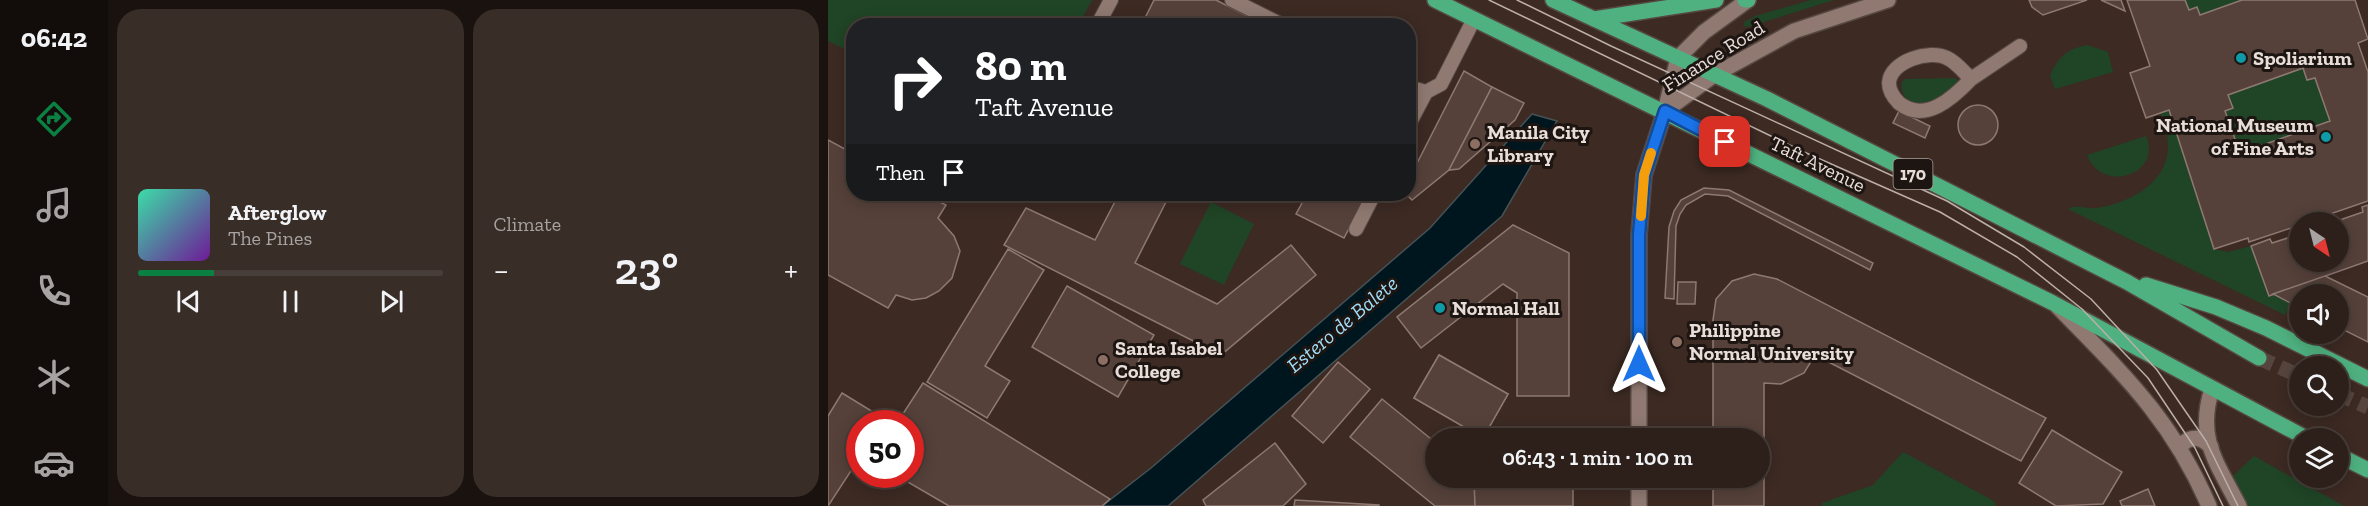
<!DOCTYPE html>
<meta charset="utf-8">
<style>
body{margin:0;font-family:"Zilla Slab",serif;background:#392d27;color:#f1f3f6;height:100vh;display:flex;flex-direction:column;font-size:22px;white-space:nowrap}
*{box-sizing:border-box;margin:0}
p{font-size:20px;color:#a7a3a2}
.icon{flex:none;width:33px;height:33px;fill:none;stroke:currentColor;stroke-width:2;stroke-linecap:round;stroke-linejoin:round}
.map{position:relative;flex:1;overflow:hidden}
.drawer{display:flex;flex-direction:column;gap:9px;padding:9px;background:#19120e;width:720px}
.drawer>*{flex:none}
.top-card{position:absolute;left:18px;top:18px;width:570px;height:183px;border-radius:24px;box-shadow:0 3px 15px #0003,0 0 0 2px #483e39;background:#202124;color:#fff;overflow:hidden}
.needle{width:39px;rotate:145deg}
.tools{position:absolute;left:1461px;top:212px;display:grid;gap:12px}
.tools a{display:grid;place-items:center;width:60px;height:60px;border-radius:50%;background:#2d201a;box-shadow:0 3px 15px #0003,0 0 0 2px #483e39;font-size:30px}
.speed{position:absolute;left:18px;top:410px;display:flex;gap:12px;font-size:30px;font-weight:700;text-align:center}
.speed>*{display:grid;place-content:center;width:78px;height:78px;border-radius:50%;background:#2d201a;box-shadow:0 3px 15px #0003,0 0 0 2px #483e39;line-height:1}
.speed .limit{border:9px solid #d22;background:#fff;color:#111}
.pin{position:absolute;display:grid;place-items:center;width:51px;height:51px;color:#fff;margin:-26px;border-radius:12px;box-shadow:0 3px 9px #0006}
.me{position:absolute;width:66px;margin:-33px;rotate:0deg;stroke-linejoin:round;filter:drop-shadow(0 0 4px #0008)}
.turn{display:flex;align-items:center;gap:21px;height:126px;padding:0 30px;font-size:27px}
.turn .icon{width:78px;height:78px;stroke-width:2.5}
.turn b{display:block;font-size:42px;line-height:51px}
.then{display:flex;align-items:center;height:57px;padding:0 30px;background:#0003;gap:12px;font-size:22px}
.big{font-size:45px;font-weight:600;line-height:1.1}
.drawer .tile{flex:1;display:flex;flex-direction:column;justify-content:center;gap:9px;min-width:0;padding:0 21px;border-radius:24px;background:#392d27}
.song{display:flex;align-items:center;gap:18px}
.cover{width:72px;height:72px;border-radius:9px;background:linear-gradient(135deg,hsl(160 70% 55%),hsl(280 70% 35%))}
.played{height:6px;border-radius:3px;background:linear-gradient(90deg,#0b8043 25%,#483e39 25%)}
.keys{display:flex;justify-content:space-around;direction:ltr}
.heat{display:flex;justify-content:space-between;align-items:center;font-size:33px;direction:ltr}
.drawer .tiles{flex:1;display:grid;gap:9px;grid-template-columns:repeat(2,1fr)}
.trip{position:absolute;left:597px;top:428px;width:345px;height:60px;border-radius:30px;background:#2d201a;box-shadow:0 3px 15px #0003,0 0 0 2px #483e39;font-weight:600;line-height:60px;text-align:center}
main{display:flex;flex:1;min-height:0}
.tabs{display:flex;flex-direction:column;width:108px;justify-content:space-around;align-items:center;background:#120d0a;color:#a7a3a2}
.tabs .icon{width:42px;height:42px}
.tabs .active{color:#0b8043}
.tabs b{font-size:27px;color:#f1f3f6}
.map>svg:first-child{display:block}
.green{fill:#204426}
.water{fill:#00161f;stroke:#465256;stroke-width:1.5}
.building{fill:#55413a;stroke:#8e7971;stroke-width:1.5;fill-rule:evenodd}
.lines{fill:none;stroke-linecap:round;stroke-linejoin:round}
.primary-tunnel{stroke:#56453e;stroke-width:15;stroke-dasharray:15 8;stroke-linecap:butt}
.lane-casing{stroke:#564841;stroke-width:16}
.secondary-casing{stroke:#564841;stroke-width:18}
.primary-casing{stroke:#564841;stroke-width:18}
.lane{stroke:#8f7971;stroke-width:14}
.secondary{stroke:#8f7971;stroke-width:15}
.primary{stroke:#4fb17f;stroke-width:15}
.tram{stroke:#bcaea8;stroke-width:1.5}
.route-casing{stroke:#114b97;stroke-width:15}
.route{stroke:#1a73e8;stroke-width:10}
.slow{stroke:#f59e0b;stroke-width:10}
.culture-dot{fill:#0f9aa8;stroke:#1d1512;stroke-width:2}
.education-dot{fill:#8d6e63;stroke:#1d1512;stroke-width:2}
.labels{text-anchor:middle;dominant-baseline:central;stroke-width:6;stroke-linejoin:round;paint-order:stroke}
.shield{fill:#1d1512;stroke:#aca19d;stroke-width:1.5}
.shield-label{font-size:18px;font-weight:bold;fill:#e9ddd8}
.street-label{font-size:20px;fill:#e9ddd8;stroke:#1d1512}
.poi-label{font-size:20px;font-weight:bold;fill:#e9ddd8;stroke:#1d1512;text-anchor:start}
.water-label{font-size:21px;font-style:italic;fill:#a1ddf8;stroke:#1d1512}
</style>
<main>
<nav class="tabs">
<b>06:42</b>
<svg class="icon active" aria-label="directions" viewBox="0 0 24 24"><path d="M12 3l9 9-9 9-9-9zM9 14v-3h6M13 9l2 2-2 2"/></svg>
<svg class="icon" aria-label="music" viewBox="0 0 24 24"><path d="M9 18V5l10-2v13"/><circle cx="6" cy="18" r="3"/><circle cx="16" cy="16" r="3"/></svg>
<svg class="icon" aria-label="phone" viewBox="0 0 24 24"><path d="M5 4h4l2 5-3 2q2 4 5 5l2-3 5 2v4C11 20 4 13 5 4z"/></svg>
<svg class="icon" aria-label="climate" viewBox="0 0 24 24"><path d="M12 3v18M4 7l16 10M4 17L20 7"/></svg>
<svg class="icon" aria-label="car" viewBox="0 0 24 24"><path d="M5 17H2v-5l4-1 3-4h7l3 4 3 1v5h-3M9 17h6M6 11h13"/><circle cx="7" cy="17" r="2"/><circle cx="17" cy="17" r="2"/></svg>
</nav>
<section class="drawer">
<div class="tiles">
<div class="tile">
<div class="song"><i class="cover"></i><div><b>Afterglow</b><p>The Pines</p></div></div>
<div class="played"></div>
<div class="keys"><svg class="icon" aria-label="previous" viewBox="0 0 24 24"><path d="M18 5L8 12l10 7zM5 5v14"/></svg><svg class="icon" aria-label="pause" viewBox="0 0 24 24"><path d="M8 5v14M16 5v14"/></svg><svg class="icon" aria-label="next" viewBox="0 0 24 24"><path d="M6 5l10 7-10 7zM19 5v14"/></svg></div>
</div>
<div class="tile"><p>Climate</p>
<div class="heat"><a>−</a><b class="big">23°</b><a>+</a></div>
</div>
</div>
</section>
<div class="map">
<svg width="1540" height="506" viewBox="0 0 1540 506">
<rect width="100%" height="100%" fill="#3c2a23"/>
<!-- green -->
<g class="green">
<polygon points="0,0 264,0 251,25 26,26 25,53 0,41"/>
<polygon points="983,0 1006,0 920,27 916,26 916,22 927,16"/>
<polygon points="1357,0 1414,0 1372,15 1369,7 1361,10"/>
<path d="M1259,45L1280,52L1285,72L1227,89L1222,75C1231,56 1239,49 1259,45Z"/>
<polygon points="1475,68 1479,80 1487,78 1502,121 1412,153 1397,111 1400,95"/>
<path d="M1126,78L1130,80L1129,85L1096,106C1083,103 1071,98 1074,82L1077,79Z"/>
<path d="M1341,110L1386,249L1400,252L1423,246L1441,295L1445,294L1462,303L1457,315L1240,209C1248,204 1259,209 1268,208C1300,204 1341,183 1340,145C1340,134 1336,123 1332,113Z"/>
<path d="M1318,136C1335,174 1274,195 1259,155Z"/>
<polygon points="383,202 426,224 396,285 352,264"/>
<polygon points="1075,452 1166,501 1169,506 994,506 994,503 1045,485"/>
<polygon points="1426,456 1516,506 1417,506 1404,477"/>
</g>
<!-- water -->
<polygon class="water" points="704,114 729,121 674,216 340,506 274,506 323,468 602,228"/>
<!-- building -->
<g class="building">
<polygon points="326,0 388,0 439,26 313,26"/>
<polygon points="1201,0 1259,0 1215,15 1204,7"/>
<polygon points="1273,0 1293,0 1297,11"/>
<path d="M1299,0H1357L1361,10L1369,7L1372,15L1414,0H1527L1540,39L1530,43L1540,72V201L1479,222H1472V225L1421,242L1420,238L1386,249L1341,110L1318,118L1302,73L1322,66ZM1475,68L1479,80L1487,78L1502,121L1412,153L1397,111L1405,108L1400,95Z"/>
<polygon points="636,71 664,87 621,170 584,200 578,194 580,181"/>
<polygon points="664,87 696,103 687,120 631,169 621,170"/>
<circle cx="1150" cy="125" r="20"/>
<polygon points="1071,111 1102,126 1097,138 1065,123"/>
<polygon points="0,140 26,154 26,194 96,194 118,205 110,218 126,236 132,251 124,278 111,291 98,298 84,300 68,295 60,308 0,275"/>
<polygon points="876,188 901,190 1045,263 1042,270 900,196 877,194 858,205 852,214 848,226 846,299 837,298 841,227 846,211 853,200"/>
<polygon points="291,194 342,194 307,263 389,304 463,245 488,275 393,355 176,245 198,208 267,240"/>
<polygon points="479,194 539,194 516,238 468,214"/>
<polygon points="1540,205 1540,261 1441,296 1423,246 1442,239 1444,243 1472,234 1472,261 1510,261 1510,222 1506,222 1535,212 1534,207"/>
<polygon points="685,225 741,253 741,396 689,396 689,293 675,284 593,348 569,317"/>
<polygon points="180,249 216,270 157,366 182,381 159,418 99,382"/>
<polygon points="926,274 949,279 1218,418 1193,461 987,355 976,373 953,384 936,383 936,506 885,506 885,477 932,477 932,438 885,438 885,320 888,299 904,281"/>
<polygon points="1497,276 1540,297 1540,342 1510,327 1510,294 1472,294 1472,308 1445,294"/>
<polygon points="850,282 868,282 867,304 849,304"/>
<polygon points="239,286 326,335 290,397 204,347"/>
<polygon points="611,355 680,394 655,438 586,398"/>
<polygon points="611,355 680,394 655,438 586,398"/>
<polygon points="510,362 542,389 495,443 464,416"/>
<polygon points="95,383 282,499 274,506 121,506 66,474 82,474 82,423 69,423"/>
<polygon points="14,393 55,418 52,423 32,423 32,457 0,506 0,416"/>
<polygon points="554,399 608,443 608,477 646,477 647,506 607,506 522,437"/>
<polygon points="1224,430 1294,472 1275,504 1228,506 1191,483"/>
<polygon points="447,443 478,484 455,506 378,506 375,500"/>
<polygon points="646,477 745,477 745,506 647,506"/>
<polygon points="1320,489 1327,506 1294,506 1292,501"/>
<polygon points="467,500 551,505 551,506 466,506"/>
</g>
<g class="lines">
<!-- primary-tunnel -->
<g class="primary-tunnel">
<polyline points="1431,358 1472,376"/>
<polyline points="1510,394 1540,407"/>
</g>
<!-- lane casing -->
<g class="lane-casing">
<g id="lane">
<polyline points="404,0 456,26"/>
<polyline points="269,26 283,0"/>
<path d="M1143,79C1125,98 1097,124 1071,103C1066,98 1061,91 1061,83C1062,61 1102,49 1119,58C1128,62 1136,72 1143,79L1192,46"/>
<polyline points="580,87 598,92 613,84 646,19"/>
<polyline points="580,126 598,92"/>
<polyline points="528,229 546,194"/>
</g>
</g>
<!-- secondary casing -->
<g class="secondary-casing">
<g id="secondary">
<polyline points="837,111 886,75 966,31 1060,0"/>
<path d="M1230,307C1295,374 1343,418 1381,506"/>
<path d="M1384,389C1368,438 1389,463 1411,506"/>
<polyline points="811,438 811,235 816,175 837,111 850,58 876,32 920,0"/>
<path d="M1352,446C1363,435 1373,436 1383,447"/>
<polyline points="811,477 811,506"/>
</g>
</g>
<!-- primary casing -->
<g class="primary-casing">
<g id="primary">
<polyline points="607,0 1225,303 1478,438"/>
<polyline points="725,0 939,99 1299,282 1431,358"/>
<polyline points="917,0 920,0"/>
<polyline points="766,19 888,0"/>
<polyline points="1318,285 1388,307 1438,328 1540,379"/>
<polyline points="1510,455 1540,470"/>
</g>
</g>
<!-- lane -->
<use href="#lane" class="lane"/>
<!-- secondary -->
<use href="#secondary" class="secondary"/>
<!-- primary -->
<use href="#primary" class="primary"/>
<!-- tram -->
<g class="tram">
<polyline points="661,0 976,152 1112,212 1189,257 1254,309 1320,378 1367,448 1395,506"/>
<polyline points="689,0 783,46 1119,201 1196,247 1263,299 1329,370 1378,441 1410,506"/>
</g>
</g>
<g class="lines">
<!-- route casing -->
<g class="route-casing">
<polyline id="route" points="811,364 811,235 816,175 837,111 897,142"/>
</g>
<!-- route -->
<use href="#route" class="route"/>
<!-- slow -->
<polyline class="slow" points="813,216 816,175 823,153"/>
</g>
<!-- markers -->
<g class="culture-dot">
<circle cx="1413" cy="58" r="6"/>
<circle cx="1498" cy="137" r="6"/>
<circle cx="612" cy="308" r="6"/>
</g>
<g class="education-dot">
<circle cx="647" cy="144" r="6"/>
<circle cx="849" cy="342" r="6"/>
<circle cx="275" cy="360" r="6"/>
</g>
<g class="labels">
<!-- shield labels -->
<rect class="shield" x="1065.5" y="159" width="39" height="30" rx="4.5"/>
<g class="shield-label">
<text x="1085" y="174">170</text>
</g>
<!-- street labels -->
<g class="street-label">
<text transform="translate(885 56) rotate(-32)">Finance Road</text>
<text transform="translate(990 164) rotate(26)">Taft Avenue</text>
</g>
<!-- poi labels -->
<g class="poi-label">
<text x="1425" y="58">Spoliarium</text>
<text x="1486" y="125" text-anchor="end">National Museum<tspan x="1486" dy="23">of Fine Arts</tspan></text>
<text x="659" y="132">Manila City<tspan x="659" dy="23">Library</tspan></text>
<text x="624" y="308">Normal Hall</text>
<text x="861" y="330">Philippine<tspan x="861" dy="23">Normal University</tspan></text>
<text x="287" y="348">Santa Isabel<tspan x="287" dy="23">College</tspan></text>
</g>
<!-- water labels -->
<g class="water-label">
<text transform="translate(514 324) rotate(-40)">Estero de Balete</text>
</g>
</g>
</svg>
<div class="tools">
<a><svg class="needle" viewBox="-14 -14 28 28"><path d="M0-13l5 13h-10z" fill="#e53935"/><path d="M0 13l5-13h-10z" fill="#a7a3a2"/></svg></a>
<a><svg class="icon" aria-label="sound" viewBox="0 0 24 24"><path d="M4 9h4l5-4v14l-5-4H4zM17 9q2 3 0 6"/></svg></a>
<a><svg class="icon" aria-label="search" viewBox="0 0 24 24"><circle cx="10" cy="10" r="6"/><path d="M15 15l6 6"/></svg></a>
<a><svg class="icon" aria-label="layers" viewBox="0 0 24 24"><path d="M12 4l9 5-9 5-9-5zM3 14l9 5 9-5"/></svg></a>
</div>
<div class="speed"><div class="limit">50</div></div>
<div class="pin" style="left:897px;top:142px;background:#d93025"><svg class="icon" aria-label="arrive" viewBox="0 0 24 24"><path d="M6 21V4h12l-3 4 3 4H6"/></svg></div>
<svg class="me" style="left:811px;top:364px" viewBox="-20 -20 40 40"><path d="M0-17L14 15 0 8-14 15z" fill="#1a73e8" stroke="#fff" stroke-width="4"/></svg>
<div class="trip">06:43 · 1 min · 100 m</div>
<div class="top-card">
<div class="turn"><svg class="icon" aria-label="right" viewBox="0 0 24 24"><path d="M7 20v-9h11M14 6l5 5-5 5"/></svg><div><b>80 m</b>Taft Avenue</div></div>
<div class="then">Then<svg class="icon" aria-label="arrive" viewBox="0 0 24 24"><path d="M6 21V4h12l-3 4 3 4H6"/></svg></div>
</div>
</div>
</main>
